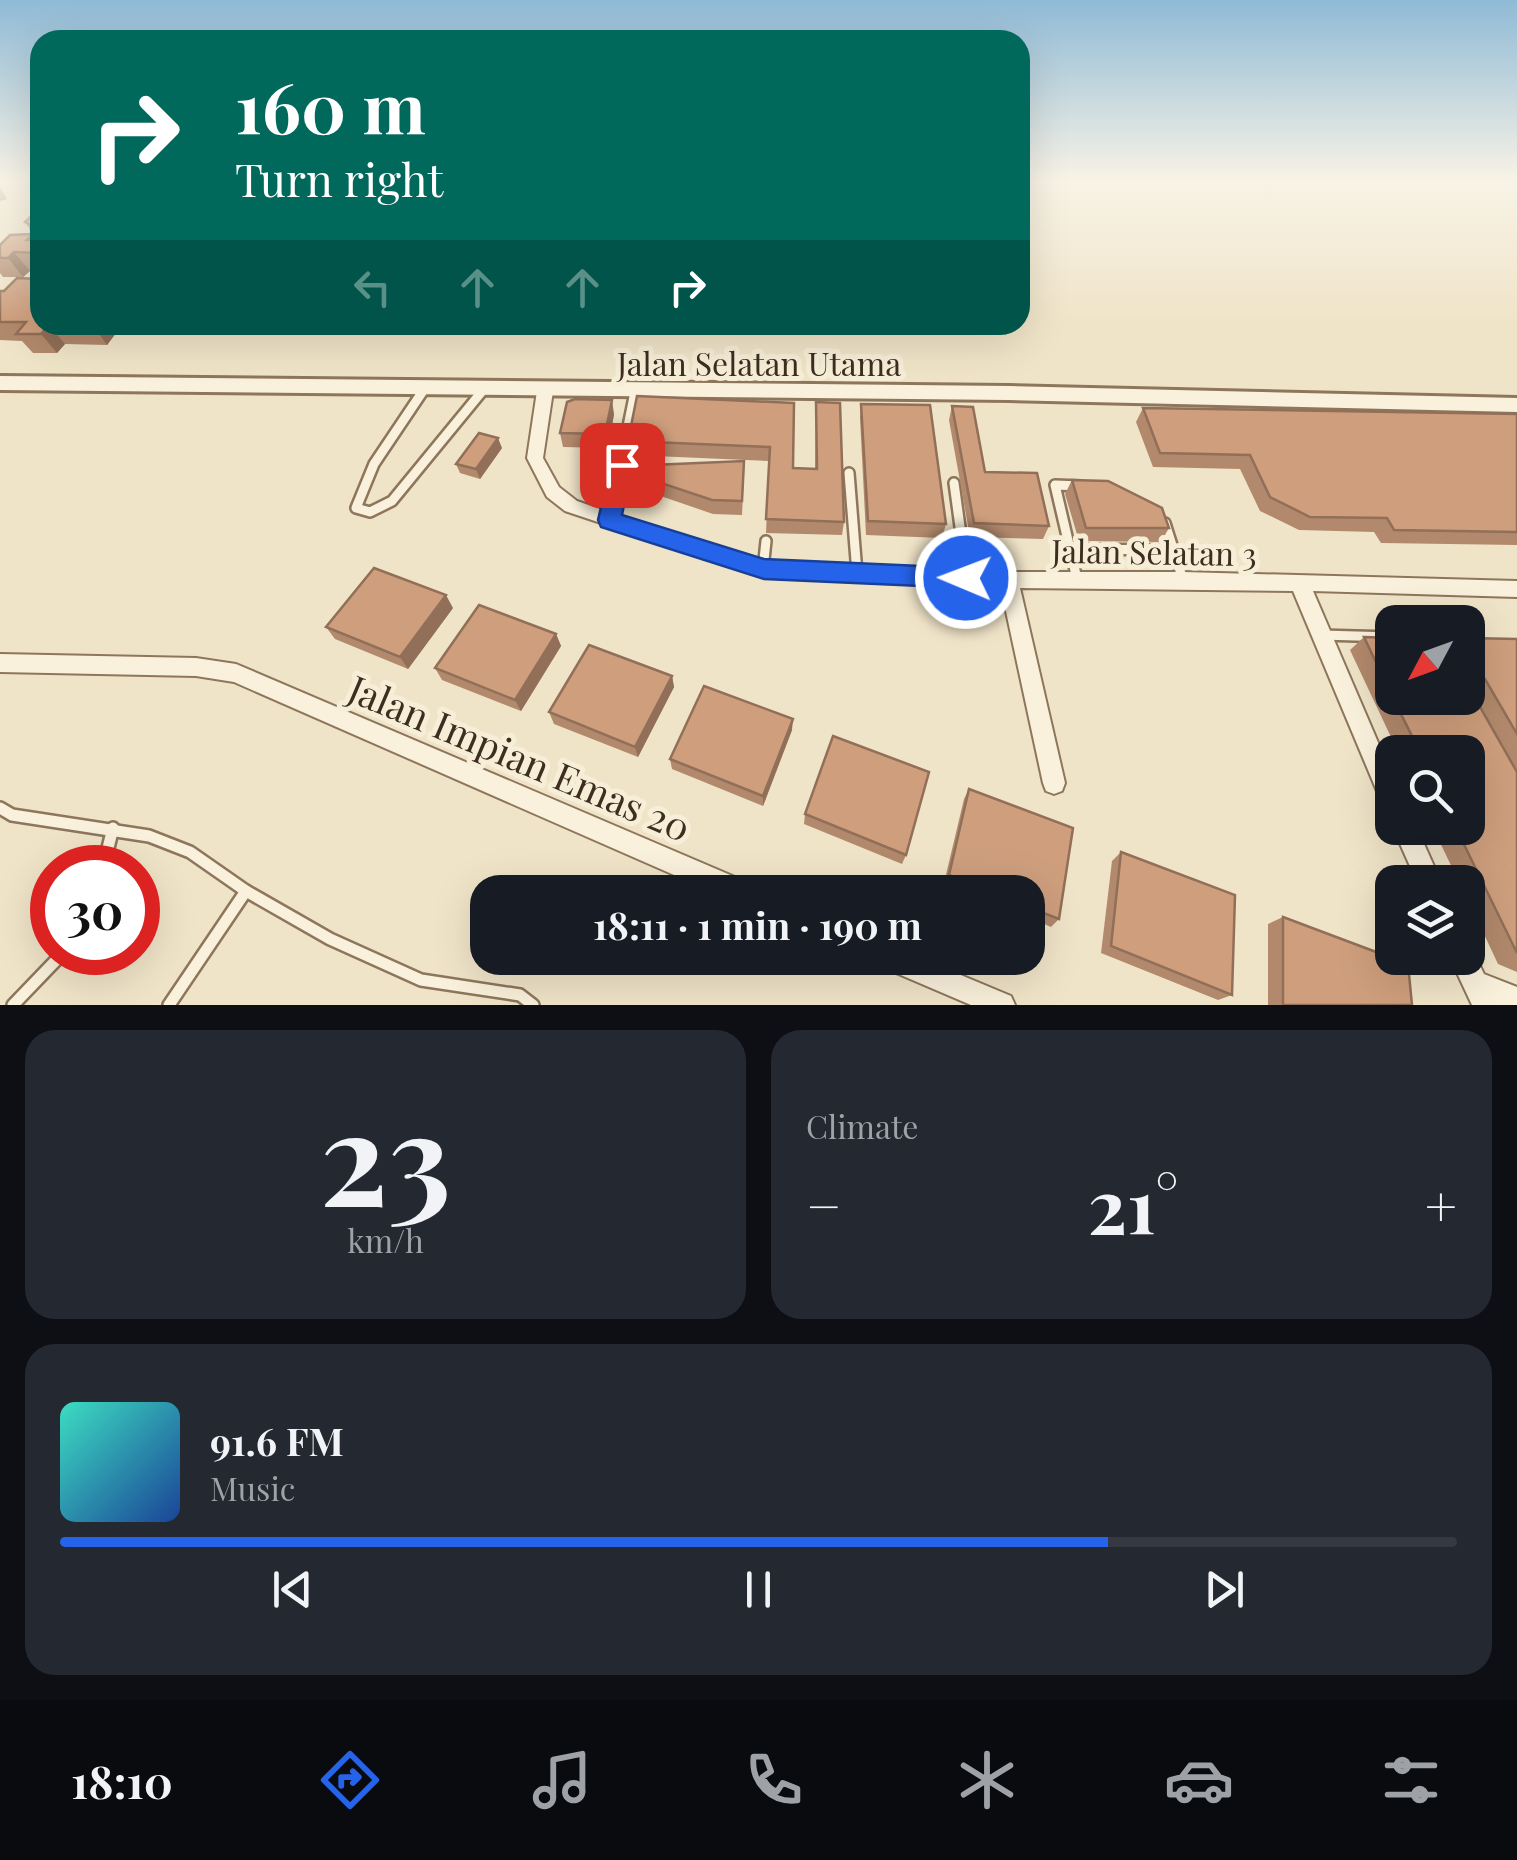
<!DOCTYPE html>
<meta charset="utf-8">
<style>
body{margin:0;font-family:"Playfair Display",serif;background:#242831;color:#f1f3f6;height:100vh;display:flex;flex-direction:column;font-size:38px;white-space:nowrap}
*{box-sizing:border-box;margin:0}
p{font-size:32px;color:#9ea1a6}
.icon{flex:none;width:55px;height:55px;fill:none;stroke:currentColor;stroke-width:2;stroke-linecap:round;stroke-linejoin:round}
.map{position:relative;height:1005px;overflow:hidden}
.sheet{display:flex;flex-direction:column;gap:25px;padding:25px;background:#0d0f14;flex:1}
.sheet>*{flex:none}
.banner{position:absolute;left:30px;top:30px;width:1000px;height:305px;border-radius:30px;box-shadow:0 10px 40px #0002;background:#00695c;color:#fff;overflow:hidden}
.needle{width:65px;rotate:229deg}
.buttons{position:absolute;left:1375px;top:605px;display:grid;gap:20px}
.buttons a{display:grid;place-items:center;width:110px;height:110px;border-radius:20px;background:#171b24;box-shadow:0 10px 40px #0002;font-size:50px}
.speed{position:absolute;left:30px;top:845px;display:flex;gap:20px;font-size:50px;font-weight:700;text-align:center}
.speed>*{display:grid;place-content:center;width:130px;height:130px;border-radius:50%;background:#171b24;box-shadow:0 10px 40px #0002;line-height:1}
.speed .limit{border:15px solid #d22;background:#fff;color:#111}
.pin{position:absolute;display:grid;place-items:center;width:85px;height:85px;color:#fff;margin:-42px;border-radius:20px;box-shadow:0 5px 15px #0006}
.me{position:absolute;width:110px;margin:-55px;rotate:271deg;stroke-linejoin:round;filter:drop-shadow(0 0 8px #0008)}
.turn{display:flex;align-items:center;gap:35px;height:210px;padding:0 40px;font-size:45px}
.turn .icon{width:130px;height:130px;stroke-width:2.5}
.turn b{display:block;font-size:70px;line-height:85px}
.lanes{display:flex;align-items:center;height:95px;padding:0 40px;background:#0003;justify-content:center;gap:50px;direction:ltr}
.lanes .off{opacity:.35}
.big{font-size:75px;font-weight:700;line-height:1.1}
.sheet .tile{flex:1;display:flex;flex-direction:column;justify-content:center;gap:15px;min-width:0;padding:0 35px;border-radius:30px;background:#242831}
.sheet .dial{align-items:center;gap:0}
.dial b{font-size:130px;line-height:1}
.song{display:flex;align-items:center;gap:30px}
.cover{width:120px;height:120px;border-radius:15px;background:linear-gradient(135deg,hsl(170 70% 55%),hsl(220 70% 35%))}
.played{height:10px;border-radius:5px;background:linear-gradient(90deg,#2563eb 75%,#363941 75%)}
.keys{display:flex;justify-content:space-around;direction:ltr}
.heat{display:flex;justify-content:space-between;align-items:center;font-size:55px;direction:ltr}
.sheet .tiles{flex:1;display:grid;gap:25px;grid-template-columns:1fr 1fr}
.tile:last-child{grid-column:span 2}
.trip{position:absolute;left:470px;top:875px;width:575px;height:100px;border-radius:30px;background:#171b24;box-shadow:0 10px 40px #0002;font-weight:700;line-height:100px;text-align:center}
.tabs{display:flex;height:160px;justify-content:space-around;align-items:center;background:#090b0e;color:#9ea1a6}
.tabs .icon{width:70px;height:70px}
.tabs .on{color:#2563eb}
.tabs b{font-size:45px;color:#f1f3f6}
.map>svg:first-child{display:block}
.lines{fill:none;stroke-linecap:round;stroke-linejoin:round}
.service-far1-casing{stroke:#8d765c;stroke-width:14}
.service-casing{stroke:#8d765c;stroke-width:16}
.minor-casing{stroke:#8d765c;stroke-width:4}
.tertiary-casing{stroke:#8d765c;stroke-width:6}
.service-far1{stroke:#faf1dc;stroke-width:9}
.service{stroke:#faf1dc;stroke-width:11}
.minor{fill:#faf1dc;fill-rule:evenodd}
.tertiary{fill:#faf1dc;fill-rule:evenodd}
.wall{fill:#b2896c}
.shaded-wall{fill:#916f58}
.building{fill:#cf9f7d;stroke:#916f58;stroke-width:2.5}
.route{fill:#2563eb;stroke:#184099;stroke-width:2.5}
.labels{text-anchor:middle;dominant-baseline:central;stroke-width:10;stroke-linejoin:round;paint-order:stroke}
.street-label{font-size:32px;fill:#3d2e20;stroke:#f7eed8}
.near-street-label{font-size:38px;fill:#3d2e20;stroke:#f7eed8}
</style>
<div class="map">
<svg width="1517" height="1005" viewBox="0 0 1517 1005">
<rect width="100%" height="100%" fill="#f0e4c8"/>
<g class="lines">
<!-- service-far1 casing -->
<g class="service-far1-casing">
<g id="service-far1">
<polyline points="425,388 374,464 356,508 370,512 392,501 484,389"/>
<polyline points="622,465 659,467"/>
<polyline points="849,473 857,573"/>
<polyline points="954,483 967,578"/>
<polyline points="609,520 635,392"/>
<polyline points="1165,523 1183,580"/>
<polyline points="1070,549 1174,550"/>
<polyline points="763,569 766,541"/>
<polyline points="1077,579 1055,485 1081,486"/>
<polyline points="1321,635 1392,637"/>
</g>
</g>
<!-- service casing -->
<g class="service-casing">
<g id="service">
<polyline points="0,808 12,815 149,836 190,852 246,891 169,1005"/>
<polyline points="103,868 113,828"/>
<polyline points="246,891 330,939 421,980 520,995 533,1005"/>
<polyline points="13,1005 64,952"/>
</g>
</g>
<!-- minor casing -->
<g class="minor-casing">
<g id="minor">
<polygon points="545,386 553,391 543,458 559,487 577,501 614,514 763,561 1009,572 1183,572 1517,581 1517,597 1313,591 1392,775 1392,811 1384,808 1293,591 1020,588 1065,783 1062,791 1054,794 1046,791 1043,783 1001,588 763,577 565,511 547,497 527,458 537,391"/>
<polygon points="0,654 196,658 236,664 749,883 752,892 713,892 234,682 196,676 0,672"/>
<polygon points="1393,828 1417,828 1441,882 1417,882"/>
<polygon points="1468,947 1472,949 1484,974 1517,987 1517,1005 1472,1005 1450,958 1468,958"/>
<polygon points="878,958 920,958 1011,996 1015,1005 971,1005 882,967"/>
</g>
</g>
<!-- tertiary casing -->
<g class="tertiary-casing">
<polygon id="tertiary" points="0,376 1009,386 1517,398 1517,412 1009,400 0,390"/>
</g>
<!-- service-far1 -->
<use href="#service-far1" class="service-far1"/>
<!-- service -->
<use href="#service" class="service"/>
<!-- minor -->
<use href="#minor" class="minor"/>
<!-- tertiary -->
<use href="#tertiary" class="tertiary"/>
</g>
<!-- wall -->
<g class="wall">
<polygon points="40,208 40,271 30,271 23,277 3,277 0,273 0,245 31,234 31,231 25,222"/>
<polygon points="0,291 40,325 122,325 107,345 65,344 57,353 33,353 22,341 0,340"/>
<polygon points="816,402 844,522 842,535 766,533 769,461 631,455 628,441 794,403 793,468 815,469"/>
<polygon points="861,404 946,524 942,538 866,535 860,418"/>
<polygon points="952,406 985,472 1049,526 1043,539 970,537 949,420"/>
<polygon points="1143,408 1517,414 1517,545 1381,543 1374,532 1299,530 1260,511 1240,469 1153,467 1136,422"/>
<polygon points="614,414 608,448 563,447 560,433"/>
<polygon points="502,448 480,479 460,473 456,464"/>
<polygon points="744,474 742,515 713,514 649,492 646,478"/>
<polygon points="1072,480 1169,528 1161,542 1079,541 1065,494"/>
<polygon points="453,608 408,669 335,639 326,627"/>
<polygon points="556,634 561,646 521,711 442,680 435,668"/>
<polygon points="1364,637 1517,639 1517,972 1498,964 1468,900 1468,882 1459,882 1433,828 1468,828 1468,752 1398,752 1350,650"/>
<polygon points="672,676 674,687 638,757 554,724 549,712"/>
<polygon points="792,730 763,806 672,769 670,759"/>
<polygon points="969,789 1059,919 1051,927 1028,917 1028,892 966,892 944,883 964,799"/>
<polygon points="805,814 906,855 902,864 804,824"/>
<polygon points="1121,852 1232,995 1218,1000 1101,953 1112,861"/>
<polygon points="1283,917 1412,1005 1268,1005 1268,924"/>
</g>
<!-- shaded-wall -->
<g class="shaded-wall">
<polygon points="0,187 7,199 0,201"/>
<polygon points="40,227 40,253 27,240"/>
<polygon points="14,252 30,271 23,277 8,258"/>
<polygon points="49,325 65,344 57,353 41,334"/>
<polygon points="93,325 122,325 107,345"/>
<polygon points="612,400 614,414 608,448 605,434"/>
<polygon points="498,438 502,448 480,479 476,469"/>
<polygon points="446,595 453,608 408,669 400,657"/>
<polygon points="556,634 561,646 521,711 515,700"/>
<polygon points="672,676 674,687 638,757 635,747"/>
<polygon points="793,719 792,730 763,806 763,796"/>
</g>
<!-- building -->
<g class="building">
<polygon points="40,208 40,227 27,240 40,240 40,253 14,252 8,258 0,258 0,245 10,235 31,234 31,225 25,222"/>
<polygon points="17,278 40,279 39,293 40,293 40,325 93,325 49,325 41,334 16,334 26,322 0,322 0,291 4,291"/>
<polygon points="637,396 794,403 793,468 817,469 816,402 840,403 844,522 766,519 770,447 628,441"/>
<polygon points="575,399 612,400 605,434 560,433 567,402"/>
<polygon points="861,404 930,405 946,524 868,521"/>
<polygon points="952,406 973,407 985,472 1037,473 1049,526 974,523"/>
<polygon points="1143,408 1517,414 1517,532 1394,530 1387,518 1310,517 1270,497 1250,455 1160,453"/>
<polygon points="479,433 498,438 476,469 456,464"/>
<polygon points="744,461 742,501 712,500 646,478 652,465"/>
<polygon points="1072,480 1108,481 1162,508 1169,528 1086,528"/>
<polygon points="374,568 446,595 400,657 326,627"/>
<polygon points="479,605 556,634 515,700 435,668"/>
<polygon points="1364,637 1392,638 1392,696"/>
<polygon points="1468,638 1517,639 1517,734 1485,679 1474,679 1471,691 1517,772 1517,953 1456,828 1468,828 1468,752 1420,752 1393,698 1468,698"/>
<polygon points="589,645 672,676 635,747 549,712"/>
<polygon points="704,686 793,719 763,796 670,759"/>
<polygon points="833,736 929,772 906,855 805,814"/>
<polygon points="969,789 1073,828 1059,919 1028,907 1028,892 992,892 949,875"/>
<polygon points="1121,852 1235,895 1232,995 1111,946"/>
<polygon points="1283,917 1408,964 1412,1005 1283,1005"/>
</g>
<!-- sky -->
<linearGradient id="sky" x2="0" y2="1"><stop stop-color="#8fbad6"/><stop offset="0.56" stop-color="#f8f3e6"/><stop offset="1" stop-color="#f8f3e6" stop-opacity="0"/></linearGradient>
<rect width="1517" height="322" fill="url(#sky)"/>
<!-- route -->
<polygon class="route" points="622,457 632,465 622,515 764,559 966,568 975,571 979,578 975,585 966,588 764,579 601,527 598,520 611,465"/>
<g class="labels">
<!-- street labels -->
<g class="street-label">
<text x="759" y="362">Jalan Selatan Utama</text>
<text transform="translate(1154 551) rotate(1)">Jalan Selatan 3</text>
</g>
<!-- near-street labels -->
<g class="near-street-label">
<text transform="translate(520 757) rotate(23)">Jalan Impian Emas 20</text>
</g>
</g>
</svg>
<div class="buttons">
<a><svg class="needle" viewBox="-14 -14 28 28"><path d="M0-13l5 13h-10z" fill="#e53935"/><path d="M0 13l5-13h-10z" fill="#9ea1a6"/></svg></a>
<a><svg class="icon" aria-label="search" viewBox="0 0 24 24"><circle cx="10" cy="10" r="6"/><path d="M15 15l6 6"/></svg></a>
<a><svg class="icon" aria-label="layers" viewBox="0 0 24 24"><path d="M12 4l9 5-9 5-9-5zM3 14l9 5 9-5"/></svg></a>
</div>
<div class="speed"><div class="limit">30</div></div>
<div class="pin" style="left:622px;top:465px;background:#d93025"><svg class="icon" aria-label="arrive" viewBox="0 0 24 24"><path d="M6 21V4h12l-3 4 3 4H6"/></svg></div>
<svg class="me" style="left:966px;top:578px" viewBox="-20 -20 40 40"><circle r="17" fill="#2563eb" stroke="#fff" stroke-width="3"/><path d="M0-11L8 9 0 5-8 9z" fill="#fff"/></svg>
<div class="trip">18:11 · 1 min · 190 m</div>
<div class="banner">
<div class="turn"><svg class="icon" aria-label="right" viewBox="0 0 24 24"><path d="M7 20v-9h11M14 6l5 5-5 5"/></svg><div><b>160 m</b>Turn right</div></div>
<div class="lanes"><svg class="icon off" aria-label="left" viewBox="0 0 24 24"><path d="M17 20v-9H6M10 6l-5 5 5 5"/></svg><svg class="icon off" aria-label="ahead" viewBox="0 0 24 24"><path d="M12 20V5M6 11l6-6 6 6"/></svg><svg class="icon off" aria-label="ahead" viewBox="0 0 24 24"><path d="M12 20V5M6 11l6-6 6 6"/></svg><svg class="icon" aria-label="right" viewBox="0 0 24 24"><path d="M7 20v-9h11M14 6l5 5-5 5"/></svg></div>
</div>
</div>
<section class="sheet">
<div class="tiles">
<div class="tile dial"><b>23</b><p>km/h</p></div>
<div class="tile"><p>Climate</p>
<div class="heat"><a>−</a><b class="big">21°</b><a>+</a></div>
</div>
<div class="tile">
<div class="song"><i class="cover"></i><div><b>91.6 FM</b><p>Music</p></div></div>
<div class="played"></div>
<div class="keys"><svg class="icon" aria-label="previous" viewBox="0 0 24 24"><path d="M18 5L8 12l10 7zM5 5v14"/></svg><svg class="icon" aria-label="pause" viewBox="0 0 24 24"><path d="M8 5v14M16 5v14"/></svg><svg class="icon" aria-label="next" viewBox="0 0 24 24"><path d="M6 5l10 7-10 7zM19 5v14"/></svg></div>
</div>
</div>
</section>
<nav class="tabs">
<b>18:10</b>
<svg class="icon on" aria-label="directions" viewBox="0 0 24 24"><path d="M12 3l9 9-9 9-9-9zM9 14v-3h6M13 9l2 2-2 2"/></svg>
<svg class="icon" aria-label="music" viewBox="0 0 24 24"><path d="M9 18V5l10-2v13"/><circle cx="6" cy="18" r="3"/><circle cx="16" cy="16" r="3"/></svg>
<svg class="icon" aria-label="phone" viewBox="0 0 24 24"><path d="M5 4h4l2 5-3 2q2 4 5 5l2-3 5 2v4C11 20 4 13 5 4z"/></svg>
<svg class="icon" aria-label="climate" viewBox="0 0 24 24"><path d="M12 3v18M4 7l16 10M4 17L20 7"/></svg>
<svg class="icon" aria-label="car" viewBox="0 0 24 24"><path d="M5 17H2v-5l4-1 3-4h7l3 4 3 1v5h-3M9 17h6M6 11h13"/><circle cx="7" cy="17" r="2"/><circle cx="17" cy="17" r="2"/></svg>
<svg class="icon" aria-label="filters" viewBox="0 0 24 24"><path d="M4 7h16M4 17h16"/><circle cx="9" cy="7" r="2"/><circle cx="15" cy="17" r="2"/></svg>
</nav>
